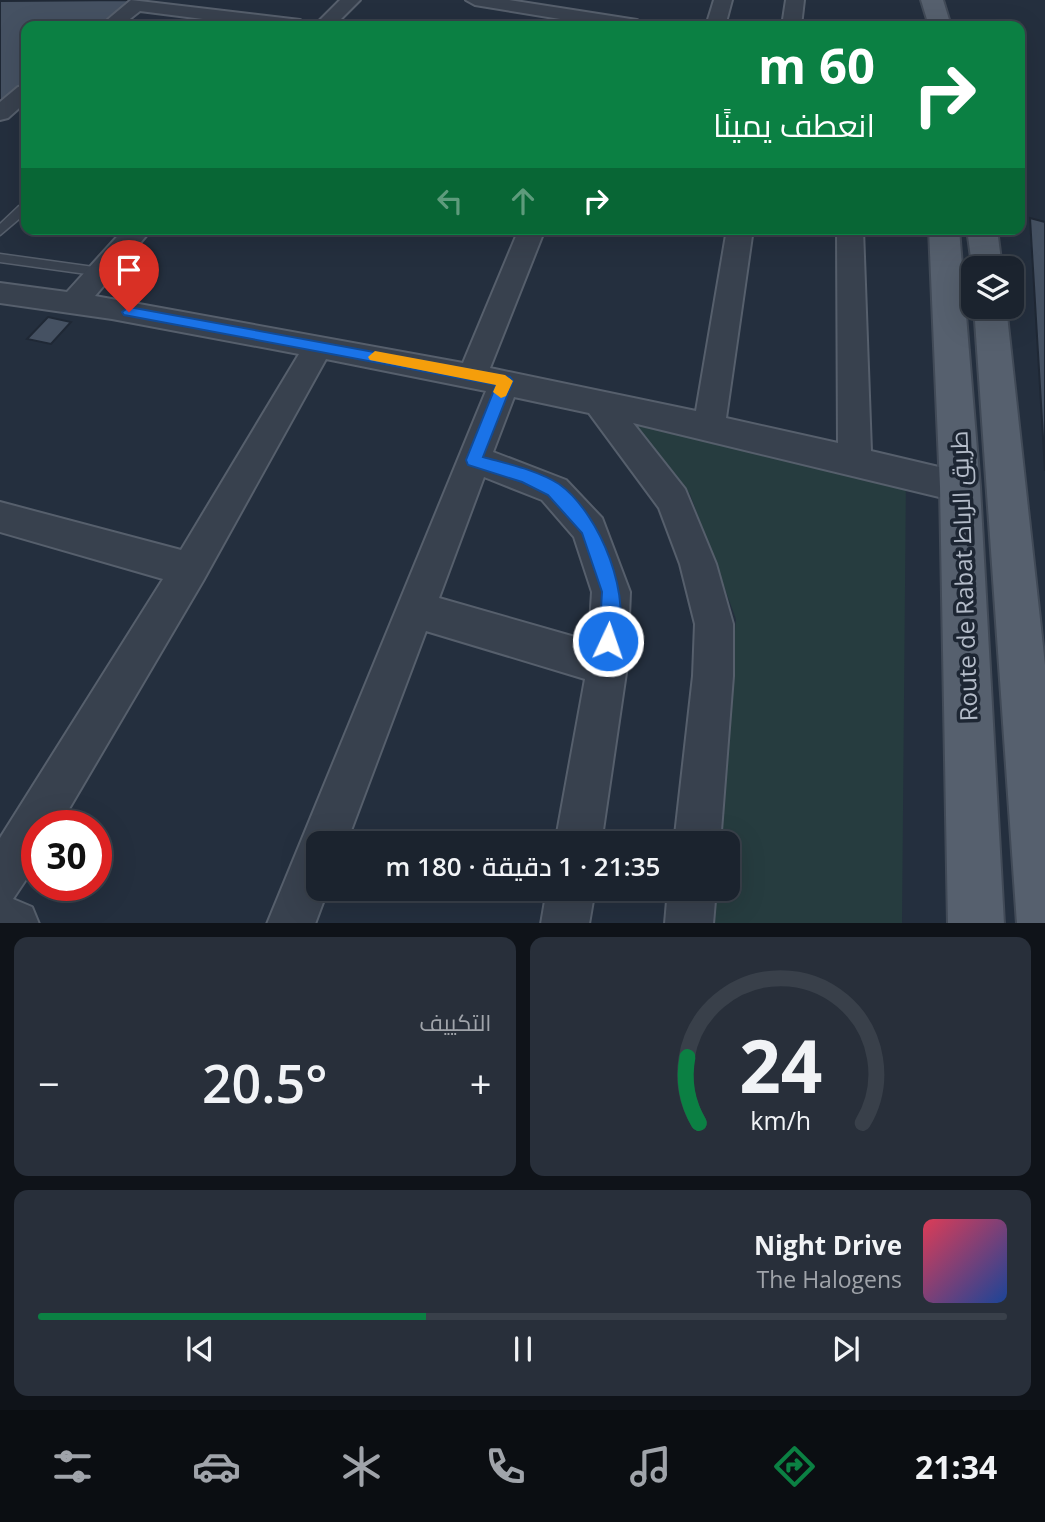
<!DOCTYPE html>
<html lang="ar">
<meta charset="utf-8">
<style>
body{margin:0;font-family:"Open Sans",Cairo,sans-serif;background:#282f3a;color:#f1f3f6;direction:rtl;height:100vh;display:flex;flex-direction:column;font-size:26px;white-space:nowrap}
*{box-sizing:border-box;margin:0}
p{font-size:23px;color:#a0a4aa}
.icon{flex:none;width:38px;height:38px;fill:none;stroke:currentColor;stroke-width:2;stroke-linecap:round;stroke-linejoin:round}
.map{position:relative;height:923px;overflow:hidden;direction:ltr}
.sheet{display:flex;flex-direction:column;gap:14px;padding:14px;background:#0f1319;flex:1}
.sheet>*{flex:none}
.top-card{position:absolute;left:21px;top:21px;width:1004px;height:214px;border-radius:14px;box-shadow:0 7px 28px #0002,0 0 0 2px #39404a;direction:rtl;background:#0b8043;color:#fff;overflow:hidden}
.buttons{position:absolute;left:961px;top:256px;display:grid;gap:14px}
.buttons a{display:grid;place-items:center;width:63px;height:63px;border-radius:14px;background:#1b232e;box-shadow:0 7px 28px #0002,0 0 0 2px #39404a;font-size:35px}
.speed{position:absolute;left:21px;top:810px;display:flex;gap:14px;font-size:35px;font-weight:700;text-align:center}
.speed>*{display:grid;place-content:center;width:91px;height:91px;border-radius:50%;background:#1b232e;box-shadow:0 7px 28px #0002,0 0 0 2px #39404a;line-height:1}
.speed .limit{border:10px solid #d22;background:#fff;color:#111}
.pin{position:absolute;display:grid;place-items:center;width:60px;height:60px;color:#fff;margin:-72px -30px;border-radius:50% 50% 50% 0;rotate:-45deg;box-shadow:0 0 7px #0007}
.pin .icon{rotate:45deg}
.me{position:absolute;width:77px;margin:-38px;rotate:3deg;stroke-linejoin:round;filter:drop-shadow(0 0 5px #0008)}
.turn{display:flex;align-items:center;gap:24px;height:147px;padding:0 35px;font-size:32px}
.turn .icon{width:91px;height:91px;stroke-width:2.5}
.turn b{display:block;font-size:49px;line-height:60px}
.lanes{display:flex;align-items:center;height:66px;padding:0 35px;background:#0003;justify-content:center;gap:35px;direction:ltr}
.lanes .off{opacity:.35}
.big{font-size:52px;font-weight:600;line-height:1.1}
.sheet .tile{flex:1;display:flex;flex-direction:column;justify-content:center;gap:10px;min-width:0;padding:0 24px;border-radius:14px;background:#282f3a}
.sheet .dial{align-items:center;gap:0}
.dial svg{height:182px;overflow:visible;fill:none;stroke:#39404a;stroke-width:7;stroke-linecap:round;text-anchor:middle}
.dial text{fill:#f1f3f6;stroke:none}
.song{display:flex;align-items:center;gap:21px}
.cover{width:84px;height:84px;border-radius:10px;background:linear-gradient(135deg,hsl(350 70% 55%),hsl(220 70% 35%))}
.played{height:7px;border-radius:4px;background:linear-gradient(90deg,#0b8043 40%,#39404a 40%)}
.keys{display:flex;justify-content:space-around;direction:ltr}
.heat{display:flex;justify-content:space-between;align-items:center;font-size:38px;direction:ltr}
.sheet .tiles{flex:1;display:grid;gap:14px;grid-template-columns:1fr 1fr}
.tile:last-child{grid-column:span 2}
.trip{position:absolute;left:306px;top:831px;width:434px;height:70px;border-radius:14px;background:#1b232e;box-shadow:0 7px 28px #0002,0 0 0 2px #39404a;font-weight:600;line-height:70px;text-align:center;direction:rtl}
.menu{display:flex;height:112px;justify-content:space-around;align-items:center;background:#0b0e12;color:#a0a4aa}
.menu .icon{width:49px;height:49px}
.menu .active{color:#0b8043}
.menu b{font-size:32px;color:#f1f3f6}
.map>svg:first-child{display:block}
.green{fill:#263c3f}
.building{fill:#455162;stroke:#1f2835;stroke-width:2}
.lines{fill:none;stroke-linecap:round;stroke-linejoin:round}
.lane-casing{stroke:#565f6c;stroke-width:3}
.street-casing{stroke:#565f6c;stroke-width:4}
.primary-casing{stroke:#414a57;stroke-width:4}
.lane{fill:#38414e;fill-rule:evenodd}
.street{fill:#38414e;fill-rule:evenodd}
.primary{fill:#56606e;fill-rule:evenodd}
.route{fill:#1a73e8;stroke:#114b97;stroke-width:2}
.slow{fill:#f59e0b}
.labels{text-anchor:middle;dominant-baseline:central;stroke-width:7;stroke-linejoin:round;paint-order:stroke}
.street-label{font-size:24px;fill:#b4bcc9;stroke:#1d2633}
</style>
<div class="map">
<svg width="1045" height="924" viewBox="0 0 1045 924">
<rect width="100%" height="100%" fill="#242f3e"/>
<!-- green -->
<polygon class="green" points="630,421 906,474 902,923 710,923 713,889 728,889 728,844 717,843 736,619 690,494"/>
<!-- building -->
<g class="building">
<polygon points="132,0 98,26 26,26 26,83 0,104 0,1"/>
<polygon points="1030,218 1045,222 1045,471"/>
<polygon points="48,317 71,322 51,344 27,339"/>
</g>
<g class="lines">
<!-- lane casing -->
<g class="lane-casing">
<g id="lane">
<polygon points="19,206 26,206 26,213 0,235 0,224"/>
<polygon points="0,254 101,268 107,272 101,276 0,262"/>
</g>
</g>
<!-- street casing -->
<g class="street-casing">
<g id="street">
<polygon points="131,0 300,20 310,26 258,26 140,11 121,26 100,26"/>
<polygon points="340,0 360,0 334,26 314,26"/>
<polygon points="466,0 509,0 637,20 647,26 603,26 475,5"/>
<polygon points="714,0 732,0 725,26 706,26"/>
<polygon points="786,0 804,0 801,26 782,26"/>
<polygon points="26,86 26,102 8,118 0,120 0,102 18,87"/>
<path d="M124,229H152L95,296L463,363L519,229H545L490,368L696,411L727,229H753L726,418L838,443L837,229H863L871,451L960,472L972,477L977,487L972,497L960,502L633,423L685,489L716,564L733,624V676L720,844H674L693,676L695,624L680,564L659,508L589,413L514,397L493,452L566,480L602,518L630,592L627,666L601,844H555L585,679L426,631L346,844H318V889H328L315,924H267L486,391L326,359L203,581L59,826H37V863L13,899L32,907L39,924H0V838L163,579L0,532V502L181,550L299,354L112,319L0,303V283L67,292ZM484,477L542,500L574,537L592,592L589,641L439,598Z"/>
<polygon points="547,889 595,889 589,924 541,924"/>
<polygon points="668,889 716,889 713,924 665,924"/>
</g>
</g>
<!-- primary casing -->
<g class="primary-casing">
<g id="primary">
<polygon points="921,0 943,0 951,26 929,26"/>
<polygon points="929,229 959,229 980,487 1004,924 948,924 940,487"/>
<polygon points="967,229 997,229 1002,268 973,268 973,272"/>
<polygon points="974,306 1006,306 1045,665 1045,924 1017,924"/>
</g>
</g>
<!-- lane -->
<use href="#lane" class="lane"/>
<!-- street -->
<use href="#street" class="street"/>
<!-- primary -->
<use href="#primary" class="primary"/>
</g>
<!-- route -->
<path class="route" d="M129,307L510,377L513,381L483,457C508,464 537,470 559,484C600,513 635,600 615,648L608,651L602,648L599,641L602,592L582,533L548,495L522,482L468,465L466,460L496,385L124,315L122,312Z"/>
<!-- slow -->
<polygon class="slow" points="375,351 505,375 513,381 506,396 501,398 493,392 496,385 370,360 368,357"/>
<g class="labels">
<!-- street labels -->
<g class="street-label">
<text transform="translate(963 576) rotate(-92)">Route de Rabat طريق الرباط</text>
</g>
</g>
</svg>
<div class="buttons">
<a><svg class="icon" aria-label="layers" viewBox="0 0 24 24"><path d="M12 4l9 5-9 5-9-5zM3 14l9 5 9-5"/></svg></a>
</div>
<div class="speed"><div class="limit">30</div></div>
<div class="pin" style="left:129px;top:312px;background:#d93025"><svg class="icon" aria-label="arrive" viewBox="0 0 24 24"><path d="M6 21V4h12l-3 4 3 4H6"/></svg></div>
<svg class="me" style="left:608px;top:641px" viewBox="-20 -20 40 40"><circle r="17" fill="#1a73e8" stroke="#fff" stroke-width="3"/><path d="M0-11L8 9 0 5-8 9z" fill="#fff"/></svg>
<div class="trip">21:35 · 1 دقيقة · 180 m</div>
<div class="top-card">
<div class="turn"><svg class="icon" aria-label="right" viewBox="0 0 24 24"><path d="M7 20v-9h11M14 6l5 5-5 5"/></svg><div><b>60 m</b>انعطف يمينًا</div></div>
<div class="lanes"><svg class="icon off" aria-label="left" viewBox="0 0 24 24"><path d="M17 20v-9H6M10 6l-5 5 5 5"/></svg><svg class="icon off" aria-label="ahead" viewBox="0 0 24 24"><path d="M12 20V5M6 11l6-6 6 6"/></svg><svg class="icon" aria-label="right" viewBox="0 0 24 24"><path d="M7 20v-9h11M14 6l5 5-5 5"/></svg></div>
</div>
</div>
<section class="sheet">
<div class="tiles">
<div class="tile dial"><svg viewBox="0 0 100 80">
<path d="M14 69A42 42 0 1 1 86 69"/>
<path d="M14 69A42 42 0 0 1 9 40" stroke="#0b8043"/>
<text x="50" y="56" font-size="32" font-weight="700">24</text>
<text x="50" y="72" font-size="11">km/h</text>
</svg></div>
<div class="tile"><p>التكييف</p>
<div class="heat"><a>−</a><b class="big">20.5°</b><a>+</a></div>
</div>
<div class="tile">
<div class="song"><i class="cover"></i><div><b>Night Drive</b><p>The Halogens</p></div></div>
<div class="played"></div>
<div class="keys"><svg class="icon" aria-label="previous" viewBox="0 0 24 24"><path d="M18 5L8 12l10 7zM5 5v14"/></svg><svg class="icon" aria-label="pause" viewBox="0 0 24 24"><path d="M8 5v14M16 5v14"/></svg><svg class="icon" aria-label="next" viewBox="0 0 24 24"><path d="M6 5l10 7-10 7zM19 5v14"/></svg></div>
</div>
</div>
</section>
<nav class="menu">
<b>21:34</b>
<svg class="icon active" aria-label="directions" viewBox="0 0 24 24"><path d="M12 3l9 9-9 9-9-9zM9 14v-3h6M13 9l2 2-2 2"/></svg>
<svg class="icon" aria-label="music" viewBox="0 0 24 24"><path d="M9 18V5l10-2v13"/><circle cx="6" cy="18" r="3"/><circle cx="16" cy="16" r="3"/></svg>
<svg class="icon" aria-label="phone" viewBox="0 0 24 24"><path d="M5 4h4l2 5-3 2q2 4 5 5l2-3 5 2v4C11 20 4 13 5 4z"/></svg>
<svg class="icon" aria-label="climate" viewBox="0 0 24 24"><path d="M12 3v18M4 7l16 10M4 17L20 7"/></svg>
<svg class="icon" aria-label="car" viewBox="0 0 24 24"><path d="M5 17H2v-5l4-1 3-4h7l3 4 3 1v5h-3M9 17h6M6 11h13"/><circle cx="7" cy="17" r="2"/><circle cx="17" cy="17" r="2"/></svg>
<svg class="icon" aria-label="filters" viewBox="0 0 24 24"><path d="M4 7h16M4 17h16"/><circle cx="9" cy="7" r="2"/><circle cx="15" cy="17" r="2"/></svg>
</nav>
